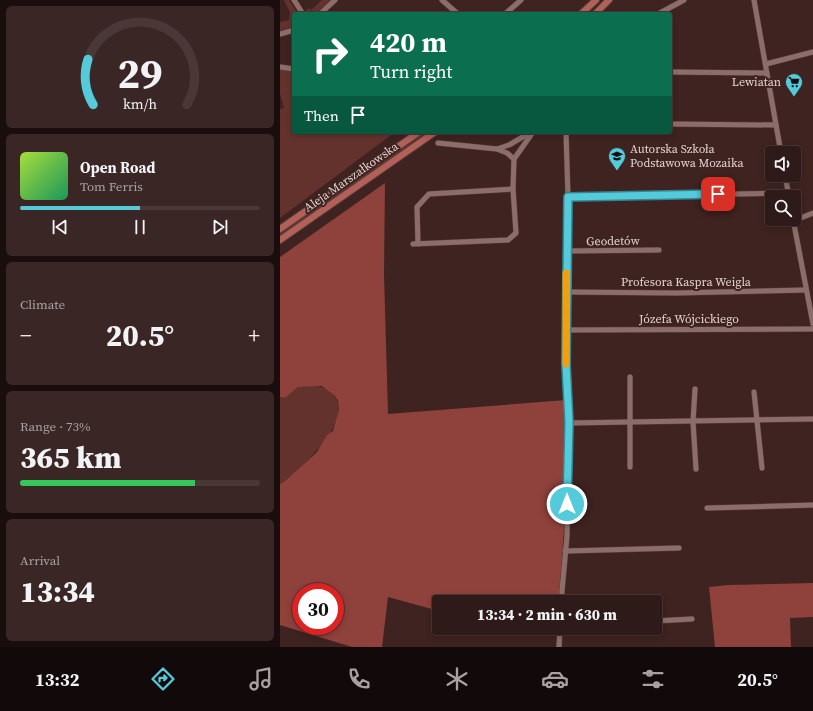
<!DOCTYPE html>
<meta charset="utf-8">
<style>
body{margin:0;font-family:"Source Serif 4",serif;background:#3a2725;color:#f1f3f6;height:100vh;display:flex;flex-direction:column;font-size:15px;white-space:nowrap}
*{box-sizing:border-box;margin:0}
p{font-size:13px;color:#a7a1a2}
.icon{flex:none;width:22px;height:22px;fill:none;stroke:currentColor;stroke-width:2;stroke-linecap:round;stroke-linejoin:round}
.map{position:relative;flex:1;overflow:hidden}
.details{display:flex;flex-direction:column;gap:6px;padding:6px;background:#190e0d;width:280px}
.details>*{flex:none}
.hud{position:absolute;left:12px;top:12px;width:380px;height:122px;border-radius:4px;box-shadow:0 2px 6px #0003,0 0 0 1px #493837;background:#0b6e4f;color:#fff;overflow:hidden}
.fabs{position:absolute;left:485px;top:146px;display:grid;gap:8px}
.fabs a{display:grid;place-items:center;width:36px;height:36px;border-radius:4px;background:#2e1a18;box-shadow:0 2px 6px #0003,0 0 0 1px #493837;font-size:20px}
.speed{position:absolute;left:12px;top:583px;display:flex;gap:8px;font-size:20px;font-weight:700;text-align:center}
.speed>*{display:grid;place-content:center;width:52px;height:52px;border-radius:50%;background:#2e1a18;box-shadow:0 2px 6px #0003,0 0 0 1px #493837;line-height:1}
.speed .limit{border:6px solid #d22;background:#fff;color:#111}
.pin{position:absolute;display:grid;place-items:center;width:34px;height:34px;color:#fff;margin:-17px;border-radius:8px;box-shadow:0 2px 6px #0006}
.me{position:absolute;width:44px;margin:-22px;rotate:0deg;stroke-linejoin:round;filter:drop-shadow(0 0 3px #0008)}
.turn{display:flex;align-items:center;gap:14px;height:84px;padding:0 12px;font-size:18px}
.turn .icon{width:52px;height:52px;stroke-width:2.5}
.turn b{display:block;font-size:28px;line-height:34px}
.then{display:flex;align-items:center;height:38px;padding:0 12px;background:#0003;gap:8px;font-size:15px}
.big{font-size:30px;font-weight:800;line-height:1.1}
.details .card{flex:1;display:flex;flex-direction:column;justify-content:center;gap:6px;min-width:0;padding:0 14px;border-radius:6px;background:#3a2725}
.details .dial{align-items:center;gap:0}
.dial svg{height:104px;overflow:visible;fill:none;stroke:#493837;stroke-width:7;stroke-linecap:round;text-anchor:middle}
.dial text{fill:#f1f3f6;stroke:none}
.song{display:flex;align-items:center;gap:12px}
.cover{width:48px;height:48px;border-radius:6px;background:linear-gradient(135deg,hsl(80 70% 55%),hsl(150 70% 35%))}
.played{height:4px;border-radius:2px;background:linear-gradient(90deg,#53cbdb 50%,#493837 50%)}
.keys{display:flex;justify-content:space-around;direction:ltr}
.heat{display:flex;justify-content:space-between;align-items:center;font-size:22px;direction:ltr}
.charge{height:6px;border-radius:3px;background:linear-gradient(90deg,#34c759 73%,#493837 0)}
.trip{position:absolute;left:152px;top:595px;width:230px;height:40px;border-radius:4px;background:#2e1a18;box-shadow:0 2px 6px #0003,0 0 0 1px #493837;font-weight:800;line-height:40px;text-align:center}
.tab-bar{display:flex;height:64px;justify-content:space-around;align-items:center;background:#120a0a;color:#a7a1a2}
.tab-bar .icon{width:28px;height:28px}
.tab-bar .current{color:#53cbdb}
.tab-bar b{font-size:18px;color:#f1f3f6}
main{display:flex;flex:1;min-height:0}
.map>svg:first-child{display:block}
.green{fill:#64322d}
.forest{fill:#8f413b;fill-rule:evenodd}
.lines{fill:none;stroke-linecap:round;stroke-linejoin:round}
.minor-casing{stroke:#563f3d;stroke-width:6}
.major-casing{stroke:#563f3d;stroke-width:8}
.minor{stroke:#8d6d69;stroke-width:5}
.major{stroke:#b36059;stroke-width:6}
.route-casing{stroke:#36848e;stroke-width:10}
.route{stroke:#53cbdb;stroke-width:7}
.slow{stroke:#f59e0b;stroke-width:7}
.labels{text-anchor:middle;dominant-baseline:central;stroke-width:4;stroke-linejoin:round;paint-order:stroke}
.poi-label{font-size:12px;fill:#e4d2cf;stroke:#3e2320;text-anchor:end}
.street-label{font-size:12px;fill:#e4d2cf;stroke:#3e2320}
</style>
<main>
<section class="details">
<div class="card dial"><svg viewBox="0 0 100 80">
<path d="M14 69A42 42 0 1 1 86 69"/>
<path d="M14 69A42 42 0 0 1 10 34" stroke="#53cbdb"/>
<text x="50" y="56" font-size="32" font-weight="700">29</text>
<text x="50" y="72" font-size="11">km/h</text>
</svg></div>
<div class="card">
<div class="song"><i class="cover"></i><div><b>Open Road</b><p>Tom Ferris</p></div></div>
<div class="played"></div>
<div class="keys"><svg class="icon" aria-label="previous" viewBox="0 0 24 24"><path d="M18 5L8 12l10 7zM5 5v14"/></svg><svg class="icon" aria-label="pause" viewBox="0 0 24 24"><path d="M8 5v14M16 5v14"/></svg><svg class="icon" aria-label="next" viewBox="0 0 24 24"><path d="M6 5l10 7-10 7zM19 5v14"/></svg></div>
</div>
<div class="card"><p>Climate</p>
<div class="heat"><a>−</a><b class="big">20.5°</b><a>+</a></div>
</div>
<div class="card"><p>Range · 73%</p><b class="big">365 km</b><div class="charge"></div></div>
<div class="card"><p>Arrival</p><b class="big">13:34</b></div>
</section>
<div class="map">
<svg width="533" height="647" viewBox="0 0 533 647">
<rect width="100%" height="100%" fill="#3e2320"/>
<!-- green -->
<g class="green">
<polygon points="4,0 9,0 18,14 14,14 14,26 0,31 0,22 9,20 10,12"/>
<polygon points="42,0 51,0 35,14 27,14 25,11 29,8 31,10"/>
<polygon points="0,69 14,71 14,132 115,132 0,218 0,109 4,108 0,94"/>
<polygon points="143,132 151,132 0,237 0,232"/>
<path d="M33,386C43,386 51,389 56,399C71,425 21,466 4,483L0,484V397L5,398L18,387Z"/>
</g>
<!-- forest -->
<g class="forest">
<path d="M105,183L104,274L108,414L286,400L285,514L279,602H159V611L108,597L102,647H72L0,625V484L4,482L37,452L47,435L53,431L59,410L58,401L54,395L42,386L18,387L5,398L0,397V257ZM21,592H55V626H21Z"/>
<polygon points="533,583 533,617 510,618 511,647 435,647 429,587 448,585"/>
</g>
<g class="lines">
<!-- minor casing -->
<g class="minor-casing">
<g id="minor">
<polyline points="14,0 23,14"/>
<polyline points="162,0 178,14"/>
<polyline points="474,0 501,153"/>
<polyline points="40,14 55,0"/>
<polyline points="225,14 241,0"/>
<polyline points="378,14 404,0"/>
<polyline points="0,34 14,30"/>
<polyline points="486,64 533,52"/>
<polyline points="0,67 14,69"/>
<polyline points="390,72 487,73"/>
<polyline points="390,124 496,125"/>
<polyline points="158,143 217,149 229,145 251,132"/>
<polyline points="217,149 227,153 234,159"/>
<polyline points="505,175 509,197"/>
<polyline points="288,197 508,193"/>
<polyline points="513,219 533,324"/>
<polyline points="513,221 533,213"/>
<polyline points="133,244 228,240 236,233 233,189 234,159 253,132"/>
<polyline points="138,244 137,207 149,194 233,189"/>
<polyline points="287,251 379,250"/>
<polyline points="286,292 397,293 526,290"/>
<polyline points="286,330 533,329"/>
<polyline points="415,389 413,422 416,469"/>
<polyline points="474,392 482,468"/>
<polyline points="289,423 533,419"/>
<polyline points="350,467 350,377"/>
<polyline points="427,508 533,505"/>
<polyline points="285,551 399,548"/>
<polyline points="281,602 287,536 289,423 286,364 288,197 286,132"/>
<polyline points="375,621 412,619"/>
<polyline points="279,647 280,628"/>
</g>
</g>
<!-- major casing -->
<g class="major-casing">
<g id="major">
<polyline points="301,14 316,0"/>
<polyline points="315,14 329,0"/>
<polyline points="0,229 139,132"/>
<polyline points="0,240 155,132"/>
</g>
</g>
<!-- minor -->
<use href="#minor" class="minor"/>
<!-- major -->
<use href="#major" class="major"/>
</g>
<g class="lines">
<!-- route casing -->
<g class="route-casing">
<polyline id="route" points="287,504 289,423 286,364 288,197 438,194"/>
</g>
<!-- route -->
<use href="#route" class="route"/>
<!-- slow -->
<polyline class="slow" points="286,364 286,273"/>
</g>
<!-- icons -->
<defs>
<g id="supermarket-pin" transform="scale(0.9)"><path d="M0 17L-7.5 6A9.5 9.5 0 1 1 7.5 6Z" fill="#53cbdb" stroke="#3e2320"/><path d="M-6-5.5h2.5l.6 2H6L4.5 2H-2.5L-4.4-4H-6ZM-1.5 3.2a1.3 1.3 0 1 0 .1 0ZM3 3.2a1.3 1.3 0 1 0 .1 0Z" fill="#111"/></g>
<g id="school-pin" transform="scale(0.9)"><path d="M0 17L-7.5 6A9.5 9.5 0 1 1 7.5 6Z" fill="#53cbdb" stroke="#3e2320"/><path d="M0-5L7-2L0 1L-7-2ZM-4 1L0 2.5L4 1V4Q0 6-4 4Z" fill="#111"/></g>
</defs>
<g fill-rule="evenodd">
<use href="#supermarket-pin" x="514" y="82"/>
<use href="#school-pin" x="337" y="156"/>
</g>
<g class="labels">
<!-- poi labels -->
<g class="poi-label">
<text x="501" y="82">Lewiatan</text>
<text x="350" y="149" text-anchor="start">Autorska Szkoła<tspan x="350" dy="14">Podstawowa Mozaika</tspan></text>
</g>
<!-- street labels -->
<g class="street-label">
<text transform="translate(71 177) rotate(-35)">Aleja Marszałkowska</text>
<text transform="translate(333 241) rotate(-1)">Geodetów</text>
<text x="406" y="282">Profesora Kaspra Weigla</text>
<text x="409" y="319">Józefa Wójcickiego</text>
</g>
</g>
</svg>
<div class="fabs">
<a><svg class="icon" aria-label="sound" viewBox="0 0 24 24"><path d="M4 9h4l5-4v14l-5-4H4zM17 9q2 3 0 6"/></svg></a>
<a><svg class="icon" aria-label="search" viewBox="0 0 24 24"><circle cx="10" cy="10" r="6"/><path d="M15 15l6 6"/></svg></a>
</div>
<div class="speed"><div class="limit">30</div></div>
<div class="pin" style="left:438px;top:194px;background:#d93025"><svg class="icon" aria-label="arrive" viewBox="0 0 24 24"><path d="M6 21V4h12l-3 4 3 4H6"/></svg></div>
<svg class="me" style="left:287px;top:504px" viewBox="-20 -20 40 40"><circle r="17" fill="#53cbdb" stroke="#fff" stroke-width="3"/><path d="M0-11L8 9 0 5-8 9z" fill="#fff"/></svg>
<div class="trip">13:34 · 2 min · 630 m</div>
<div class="hud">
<div class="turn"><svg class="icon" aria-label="right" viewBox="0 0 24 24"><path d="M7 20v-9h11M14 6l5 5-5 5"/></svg><div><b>420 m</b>Turn right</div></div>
<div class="then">Then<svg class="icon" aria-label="arrive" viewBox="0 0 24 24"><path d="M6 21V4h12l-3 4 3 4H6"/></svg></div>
</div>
</div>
</main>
<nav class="tab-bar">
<b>13:32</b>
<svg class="icon current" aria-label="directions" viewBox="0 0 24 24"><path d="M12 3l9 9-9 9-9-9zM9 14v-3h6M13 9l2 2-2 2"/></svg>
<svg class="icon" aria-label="music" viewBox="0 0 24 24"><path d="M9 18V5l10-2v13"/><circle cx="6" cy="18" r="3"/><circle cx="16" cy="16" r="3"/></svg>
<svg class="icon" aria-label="phone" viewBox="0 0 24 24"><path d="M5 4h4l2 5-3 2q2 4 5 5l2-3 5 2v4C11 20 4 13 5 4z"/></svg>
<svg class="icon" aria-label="climate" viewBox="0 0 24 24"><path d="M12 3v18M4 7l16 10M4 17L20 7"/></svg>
<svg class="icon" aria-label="car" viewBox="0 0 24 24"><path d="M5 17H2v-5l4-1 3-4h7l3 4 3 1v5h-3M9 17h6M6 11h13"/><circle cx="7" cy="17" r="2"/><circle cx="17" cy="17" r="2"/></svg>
<svg class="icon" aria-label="filters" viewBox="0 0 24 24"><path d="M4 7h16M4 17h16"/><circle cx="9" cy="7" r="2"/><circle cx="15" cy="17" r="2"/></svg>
<b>20.5°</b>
</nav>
